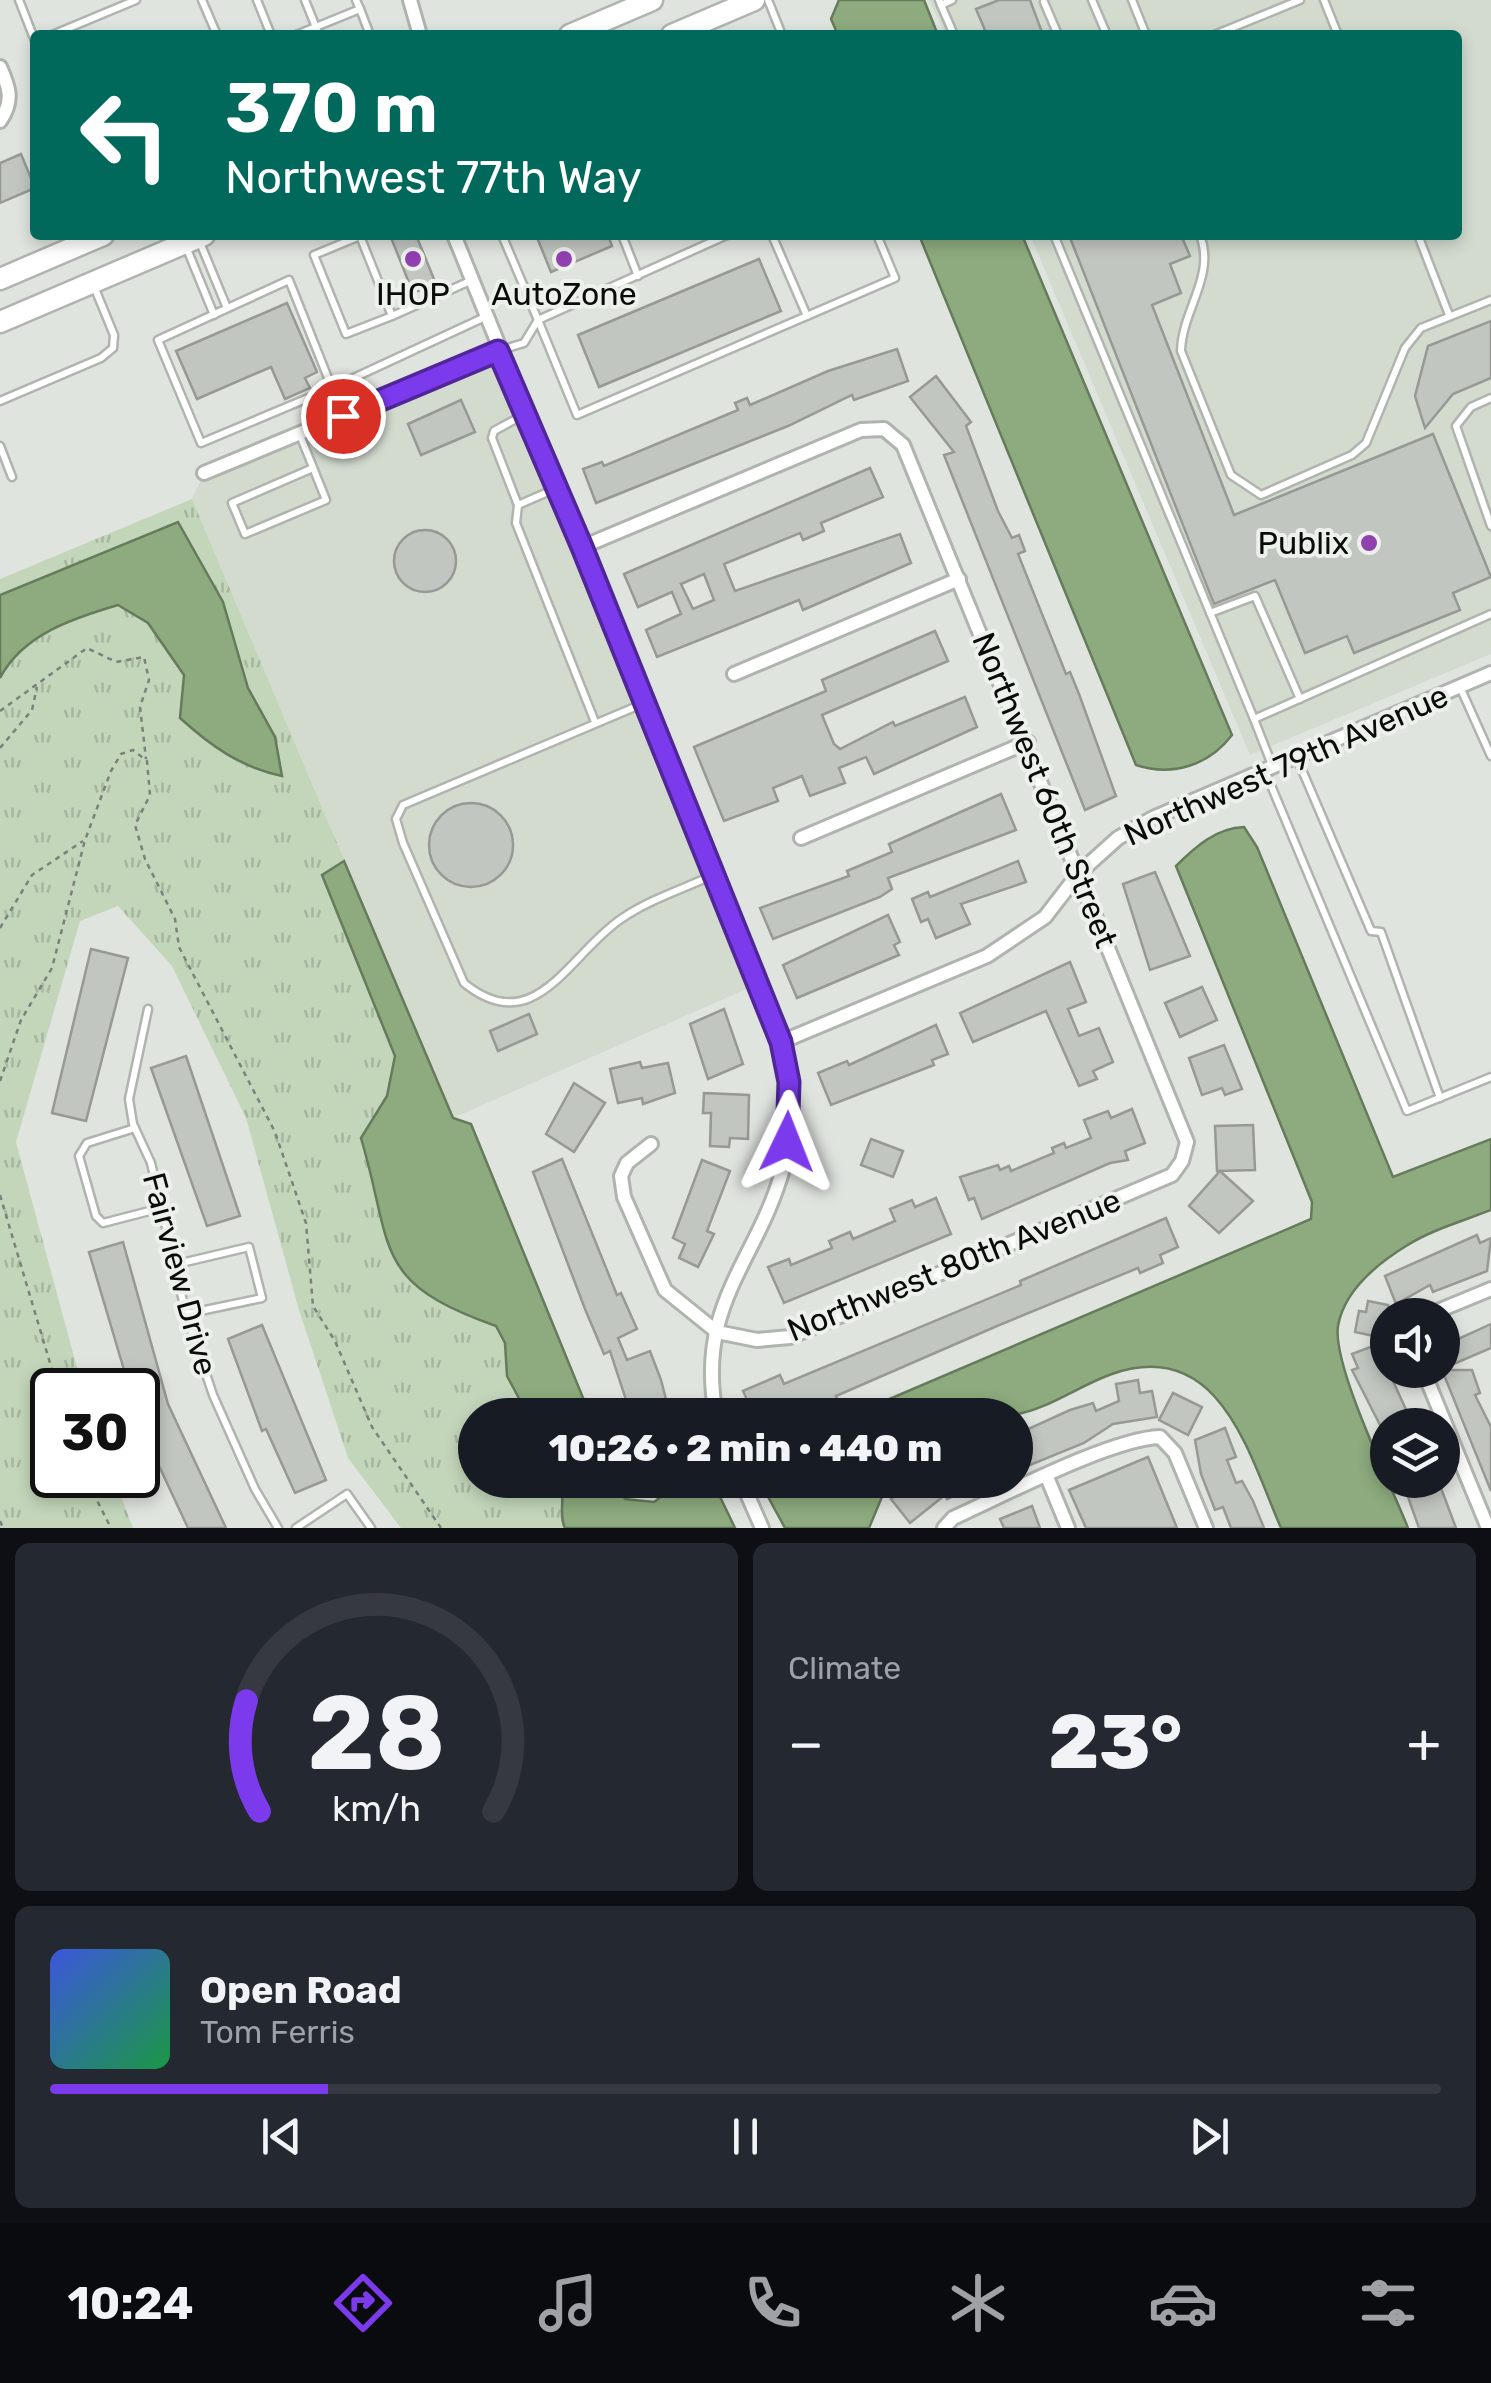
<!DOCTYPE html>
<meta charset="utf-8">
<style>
body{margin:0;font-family:Rubik,sans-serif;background:#242831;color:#f1f3f6;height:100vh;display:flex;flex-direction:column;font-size:38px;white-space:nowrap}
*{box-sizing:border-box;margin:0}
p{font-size:32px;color:#9ea1a6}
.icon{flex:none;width:55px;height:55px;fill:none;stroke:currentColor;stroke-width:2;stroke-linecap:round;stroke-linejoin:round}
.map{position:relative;height:1528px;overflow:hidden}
.side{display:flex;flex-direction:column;gap:15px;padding:15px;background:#0d0f14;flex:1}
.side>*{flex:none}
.hud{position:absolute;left:30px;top:30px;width:1432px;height:210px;border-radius:10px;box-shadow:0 5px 15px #0003;background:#00695c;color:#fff;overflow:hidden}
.fabs{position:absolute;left:1370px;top:1298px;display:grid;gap:20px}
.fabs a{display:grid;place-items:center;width:90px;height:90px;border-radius:50%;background:#171b24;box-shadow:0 5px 15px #0003;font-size:50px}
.speed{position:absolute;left:30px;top:1368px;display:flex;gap:20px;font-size:50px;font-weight:700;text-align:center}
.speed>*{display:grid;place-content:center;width:130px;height:130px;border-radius:50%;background:#171b24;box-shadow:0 5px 15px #0003;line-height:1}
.speed .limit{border:5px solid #111;border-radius:15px;background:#fff;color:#111}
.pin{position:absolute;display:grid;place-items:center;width:85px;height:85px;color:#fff;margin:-42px;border:5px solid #fff;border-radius:50%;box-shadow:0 2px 10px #0007}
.me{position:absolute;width:110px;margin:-55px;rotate:2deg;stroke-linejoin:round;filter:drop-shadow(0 0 8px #0008)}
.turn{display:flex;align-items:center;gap:35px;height:210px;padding:0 30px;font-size:45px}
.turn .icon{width:130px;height:130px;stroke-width:2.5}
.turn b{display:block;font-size:70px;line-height:85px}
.big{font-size:75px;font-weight:800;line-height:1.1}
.side .widget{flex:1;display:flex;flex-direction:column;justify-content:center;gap:15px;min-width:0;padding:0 35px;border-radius:15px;background:#242831}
.side .dial{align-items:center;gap:0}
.dial svg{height:260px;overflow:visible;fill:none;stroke:#363941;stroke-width:7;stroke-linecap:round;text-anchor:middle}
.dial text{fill:#f1f3f6;stroke:none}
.song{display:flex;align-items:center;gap:30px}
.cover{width:120px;height:120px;border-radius:15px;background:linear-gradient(135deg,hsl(230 70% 55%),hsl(140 70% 35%))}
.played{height:10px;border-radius:5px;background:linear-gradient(90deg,#7c3aed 20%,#363941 20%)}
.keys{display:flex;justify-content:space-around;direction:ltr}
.heat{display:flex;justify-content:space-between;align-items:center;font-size:55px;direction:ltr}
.side .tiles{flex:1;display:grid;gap:15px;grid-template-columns:1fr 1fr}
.widget:last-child{grid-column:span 2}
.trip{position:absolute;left:458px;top:1398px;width:575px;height:100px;border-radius:50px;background:#171b24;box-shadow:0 5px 15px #0003;font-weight:800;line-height:100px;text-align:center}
.menu{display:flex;height:160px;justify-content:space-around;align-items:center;background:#090b0e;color:#9ea1a6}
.menu .icon{width:70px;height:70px}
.menu .on{color:#7c3aed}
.menu b{font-size:45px;color:#f1f3f6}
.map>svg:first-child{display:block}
.built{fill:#d3dbcf}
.grass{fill:url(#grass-tufts)}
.water{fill:#8dab7e;stroke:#667b5b;stroke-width:2.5}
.building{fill:#c2c6c0;stroke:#969994;stroke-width:2.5;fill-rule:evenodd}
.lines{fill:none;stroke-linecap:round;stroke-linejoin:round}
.lane-casing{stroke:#b0b4ae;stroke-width:11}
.street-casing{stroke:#b0b4ae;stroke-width:18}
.primary-casing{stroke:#b0b4ae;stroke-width:25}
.path{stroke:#7d807c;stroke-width:2.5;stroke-dasharray:5 5;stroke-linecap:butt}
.lane{stroke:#fff;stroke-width:6}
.street{stroke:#fff;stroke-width:12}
.primary{stroke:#fff;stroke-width:20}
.route-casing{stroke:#51269a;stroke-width:25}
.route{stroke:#7c3aed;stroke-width:18}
.poi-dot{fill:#9140b0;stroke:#edf1ec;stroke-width:4}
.labels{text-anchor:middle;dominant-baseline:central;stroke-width:8;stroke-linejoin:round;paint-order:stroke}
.poi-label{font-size:32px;fill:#0a0c0a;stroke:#edf1ec}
.street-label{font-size:32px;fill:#0a0c0a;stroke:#edf1ec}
</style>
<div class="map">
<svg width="1491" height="1528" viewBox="0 0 1491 1528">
<defs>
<pattern id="grass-tufts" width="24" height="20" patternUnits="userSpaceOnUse" patternTransform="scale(2.5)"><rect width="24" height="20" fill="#c3d6ba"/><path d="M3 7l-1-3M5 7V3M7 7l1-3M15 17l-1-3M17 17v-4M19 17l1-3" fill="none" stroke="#a6b69f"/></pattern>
</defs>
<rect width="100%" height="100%" fill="#e0e4df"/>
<!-- built -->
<g class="built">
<polygon points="929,0 1491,0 1491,654 1250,755 1030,235 1458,235 1458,35 946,35"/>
<polygon points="498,351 758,984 453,1118 192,499 204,473"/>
</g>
<!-- grass -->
<polygon class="grass" points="192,499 453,1118 471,1124 590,1415 475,1415 475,1480 617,1480 628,1528 401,1528 348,1458 299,1310 246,1118 172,966 118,906 80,921 16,1142 83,1390 52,1390 52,1475 113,1475 133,1528 0,1528 0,579"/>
<!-- water -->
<g class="water">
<polygon points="839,0 924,0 938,35 838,35 831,19"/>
<path d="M919,235H1022L1232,735C1209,765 1173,777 1136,765Z"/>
<path d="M178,522L223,602L248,688L275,737L282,776C240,767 211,746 180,718L184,675L148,623L118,605C74,618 23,634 0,678V595Z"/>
<path d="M1244,827L1257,847L1393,1177L1491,1139V1210C1463,1221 1431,1230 1406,1246C1377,1264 1344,1291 1338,1326C1332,1366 1392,1487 1408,1528H1281C1249,1455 1220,1336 1112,1374C1080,1385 1047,1410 1013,1415C968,1422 900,1415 852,1415L1311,1219L1312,1202L1176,866C1195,847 1216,828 1244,827Z"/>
<path d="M344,861L453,1118L471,1124L590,1415H528L507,1376L505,1343L496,1326C371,1282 394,1249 361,1138L387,1096L395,1056L322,875Z"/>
<path d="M560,1480H617L625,1499L654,1502L681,1482L712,1480L735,1528H565C558,1514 566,1496 560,1480Z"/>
<polygon points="759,1480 889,1480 869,1528 785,1528"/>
</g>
<!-- building -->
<g class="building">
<polygon points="999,0 1030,0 1043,35 987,35 976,9"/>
<polygon points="21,154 35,188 0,203 0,163"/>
<polygon points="390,235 416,235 436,284 413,293"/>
<polygon points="536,235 608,235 612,246 551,272"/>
<polygon points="1069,235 1181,235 1190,256 1170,264 1181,293 1152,305 1234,515 1433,434 1491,577 1453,593 1460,610 1354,653 1347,636 1305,653 1275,580 1214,604"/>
<polygon points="759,259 781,311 599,387 578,335"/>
<polygon points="287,303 317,372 305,378 310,388 285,399 271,367 197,399 176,351"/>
<polygon points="1491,321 1491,378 1453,394 1425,428 1415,396 1428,346"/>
<polygon points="897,349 908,381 854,400 852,395 788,426 596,503 583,469 602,462 604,466 738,410 735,403 747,398 750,405 828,371"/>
<polygon points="936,376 971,422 966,426 998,511 1012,538 1019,535 1025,551 1018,554 1066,674 1070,672 1079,694 1116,796 1085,810 944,455 954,452 910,397"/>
<polygon points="461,400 475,432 421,455 408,424"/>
<path d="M870,468L883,497L821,523L824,531L803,540L800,533L724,564L735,591L900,534L911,563L803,610L799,600L657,657L646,630L681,614L672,592L638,607L624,574ZM704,574L714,600L693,609L681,584Z"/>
<circle cx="425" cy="561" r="31"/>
<polygon points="935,631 948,661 822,715 834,744 840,749 893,722 895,726 965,697 977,727 874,774 866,757 839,768 845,783 810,796 802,776 773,788 778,801 724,821 694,747 826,691 822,680"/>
<polygon points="1001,794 1016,830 888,878 892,889 880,897 773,939 760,908 849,876 847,871 892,852 889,844"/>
<circle cx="471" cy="845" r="42"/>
<polygon points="1018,861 1026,882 961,904 970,924 936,938 928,919 921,922 912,899 928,892 930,897"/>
<polygon points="1155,872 1190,956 1150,970 1123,884"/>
<polygon points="888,915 900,942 894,945 899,955 797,998 783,965"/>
<polygon points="91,949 128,958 86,1121 52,1113"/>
<polygon points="1070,962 1086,1002 1068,1009 1079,1036 1099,1028 1113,1062 1093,1071 1097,1079 1079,1086 1046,1011 973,1042 960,1013"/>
<polygon points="1202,987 1217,1020 1180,1037 1165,1003"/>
<polygon points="724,1009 743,1064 708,1079 690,1024"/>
<polygon points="529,1014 537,1034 498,1051 490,1031"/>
<polygon points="936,1025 948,1054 932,1060 934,1065 831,1105 818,1073 847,1061 849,1065"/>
<polygon points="1224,1045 1242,1089 1225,1095 1222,1088 1202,1095 1189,1058"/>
<polygon points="186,1056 240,1216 207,1226 151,1068"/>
<polygon points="640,1062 642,1068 668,1063 675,1093 643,1104 642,1098 618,1103 610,1069"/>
<polygon points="574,1083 605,1103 574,1152 546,1134"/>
<polygon points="704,1093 749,1095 748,1139 730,1138 729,1147 710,1146 711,1113 703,1113"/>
<polygon points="1132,1109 1145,1143 1125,1151 1128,1160 1110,1163 982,1219 974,1198 969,1200 960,1177 998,1165 1000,1170 1009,1166 1011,1171 1054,1153 1052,1148 1064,1143 1066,1148 1091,1138 1084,1120 1108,1111 1111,1118"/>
<polygon points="1253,1125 1255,1170 1217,1171 1215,1126"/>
<polygon points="871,1139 903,1151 893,1177 861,1165"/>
<polygon points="562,1159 617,1295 621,1293 637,1329 618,1338 627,1360 650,1351 661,1380 668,1407 646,1415 631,1415 610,1351 604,1354 585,1309 533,1172"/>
<polygon points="702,1160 730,1171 707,1231 714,1234 698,1267 679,1258 685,1244 673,1238"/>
<polygon points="1220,1171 1253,1201 1219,1233 1189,1206"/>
<polygon points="936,1198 951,1234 784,1303 768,1267 789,1259 791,1265 832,1248 829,1241 850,1232 853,1239 895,1221 890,1209 912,1200 915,1207"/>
<polygon points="1166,1218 1178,1247 1160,1255 1163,1263 1140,1273 1138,1268 997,1326 836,1396 838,1401 805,1415 754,1415 743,1391 780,1375 784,1384 1021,1285 1020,1281"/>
<polygon points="1477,1235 1480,1243 1491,1238 1487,1271 1433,1292 1430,1285 1396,1304 1385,1276"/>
<polygon points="123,1242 168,1404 226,1528 188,1528 138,1421 138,1390 130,1390 89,1252"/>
<polygon points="1368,1301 1388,1305 1388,1339 1355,1332 1359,1311 1366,1312"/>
<polygon points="1447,1318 1456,1340 1491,1324 1491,1348 1442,1369 1442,1320"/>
<polygon points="262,1325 326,1480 295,1493 266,1429 262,1431 228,1339"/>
<polygon points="1386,1341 1388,1370 1413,1425 1380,1425 1352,1370 1358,1368 1352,1354"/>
<polygon points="1442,1370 1472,1370 1480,1393 1475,1395 1491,1427 1491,1491"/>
<polygon points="1138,1380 1140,1393 1152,1391 1157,1417 1113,1424 1084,1443 1015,1471 1015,1435 1070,1410 1093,1403 1096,1411 1119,1401 1116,1384"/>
<polygon points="1173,1393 1202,1407 1188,1435 1159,1420"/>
<polygon points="1225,1428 1236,1457 1227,1460 1236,1483 1242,1481 1253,1501 1264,1528 1231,1528 1223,1507 1215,1510 1201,1474 1195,1440"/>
<polygon points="1148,1457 1177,1528 1086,1528 1069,1490"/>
<polygon points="921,1480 952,1480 958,1494 947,1499 945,1495 910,1523 891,1499"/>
<polygon points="1402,1480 1438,1480 1456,1528 1419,1528"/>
<polygon points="1032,1506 1040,1528 1004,1528 1000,1519"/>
</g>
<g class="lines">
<!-- lane casing -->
<g class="lane-casing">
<g id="lane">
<polyline points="19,0 35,41"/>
<polyline points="202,0 217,35"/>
<polyline points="257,0 271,35"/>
<polyline points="305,0 319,35"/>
<polyline points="768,0 782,35"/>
<polyline points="939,0 941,5 952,0"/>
<polyline points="1092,0 1106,33 1103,35"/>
<polyline points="1132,0 1146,35"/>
<polyline points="1324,0 1338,35"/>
<polyline points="1044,2 1058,35"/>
<polyline points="941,5 954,35"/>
<polyline points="360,9 370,35"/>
<polyline points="52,35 136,0"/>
<polyline points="296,35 360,9 356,0"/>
<polyline points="1214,35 1300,0"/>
<polyline points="622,235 638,276"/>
<polyline points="727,235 538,320 577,415 895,278 877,235"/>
<polyline points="772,235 807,316"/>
<polyline points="1054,235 1254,719"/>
<path d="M1200,235C1216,276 1182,310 1181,351L1231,475L1261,495L1352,455L1366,443L1405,348L1421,328L1491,300"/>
<polyline points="1418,235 1449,315"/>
<polyline points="360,236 314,255 346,334 392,316"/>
<polyline points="360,236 392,316 470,281"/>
<polyline points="199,240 227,308"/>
<polyline points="187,249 214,315"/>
<polyline points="501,350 524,343 538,320 502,235"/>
<polyline points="1491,398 1471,407 1456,426 1491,526"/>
<polyline points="0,401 101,358 113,348 114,335 93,284"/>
<polyline points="342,414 332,388 201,443 158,340 289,280 332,388 485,317"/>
<polyline points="525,414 494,431 492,438 518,505 516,523 595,722"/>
<polyline points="300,435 326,500 245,534 232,503 313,468"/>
<polyline points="0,446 12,477"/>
<polyline points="518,505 557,488"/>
<polyline points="1210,613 1255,596 1300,699"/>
<polyline points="1460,687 1491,756"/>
<path d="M642,704L403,805L396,819L403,843L464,983C535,1041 569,954 621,919C648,900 683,889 713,875"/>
<polyline points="1296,756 1371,931 1381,932 1440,1098"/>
<polyline points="1272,765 1254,719 1491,614"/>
<polyline points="1265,771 1407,1111 1491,1077"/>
<polyline points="148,1009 129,1099 133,1124 151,1163 186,1314 213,1395 255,1489 278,1528"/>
<polyline points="135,1128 87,1143 79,1156 96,1216 103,1223 161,1208"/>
<polyline points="177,1264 249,1247 262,1298 186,1314"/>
<polyline points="296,1528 347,1494 371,1528"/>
</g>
</g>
<!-- street casing -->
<g class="street-casing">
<g id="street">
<polyline points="410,0 420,35"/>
<path d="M0,67C9,87 14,101 0,121"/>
<path d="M454,235L781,1042C789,1082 795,1125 784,1165C759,1260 695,1303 716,1415"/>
<polyline points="204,473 498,351"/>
<polyline points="582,547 861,430 884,429 903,445 1187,1142 1182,1161 1172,1175 790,1337 757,1340 717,1332 665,1290 624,1197 621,1176 627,1163 651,1144"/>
<polyline points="734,674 959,579"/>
<polyline points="801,838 1028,742"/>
<polyline points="781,1042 987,956 1045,917 1079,873 1118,838 1153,818 1491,673"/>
<polyline points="1428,1315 1491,1289"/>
<polyline points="1423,1370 1488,1528"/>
<polyline points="1047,1477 1068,1528"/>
<polyline points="741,1480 762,1528"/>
<path d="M944,1528L953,1518C1004,1495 1110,1439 1160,1437L1175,1453L1206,1528"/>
</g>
</g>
<!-- primary casing -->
<g class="primary-casing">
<g id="primary">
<polyline points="570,35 652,0"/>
<polyline points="672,35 754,0"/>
<polyline points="0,279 103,235"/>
<polyline points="0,322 204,235"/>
</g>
</g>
<!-- path -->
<g class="path">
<polyline points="0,711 87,648 116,662 144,657 149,680 140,707 146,759"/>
<polyline points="0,748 32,710 37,687"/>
<polyline points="0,928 32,875 83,841"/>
<polyline points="0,1081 21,1020 52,968 85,840 111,771 121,754 133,750 147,761 150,795 135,825 145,859 175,919 179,947 275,1132 306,1223 313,1306 335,1341 372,1427 441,1528"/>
<polyline points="0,1195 58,1390"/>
<polyline points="84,1475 111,1528"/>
<polyline points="0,1521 3,1528"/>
</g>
<!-- lane -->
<use href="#lane" class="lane"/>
<!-- street -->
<use href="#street" class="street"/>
<!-- primary -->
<use href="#primary" class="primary"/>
</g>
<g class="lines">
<!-- route casing -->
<g class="route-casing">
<polyline id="route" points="343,416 498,351 582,547 781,1042 789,1082 787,1142"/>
</g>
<!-- route -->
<use href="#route" class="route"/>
</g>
<!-- markers -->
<g class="poi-dot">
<circle cx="413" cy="259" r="10"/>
<circle cx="564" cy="259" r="10"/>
<circle cx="1369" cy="543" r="10"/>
</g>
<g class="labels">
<!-- poi labels -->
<g class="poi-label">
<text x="413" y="294">IHOP</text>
<text x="564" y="294">AutoZone</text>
<text x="1349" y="543" text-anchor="end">Publix</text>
</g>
<!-- street labels -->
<g class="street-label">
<text transform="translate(1286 765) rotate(-24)">Northwest 79th Avenue</text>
<text transform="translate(1045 790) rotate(68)">Northwest 60th Street</text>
<text transform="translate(954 1265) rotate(-22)">Northwest 80th Avenue</text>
<text transform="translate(180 1274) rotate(75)">Fairview Drive</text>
</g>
</g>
</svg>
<div class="fabs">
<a><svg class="icon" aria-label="sound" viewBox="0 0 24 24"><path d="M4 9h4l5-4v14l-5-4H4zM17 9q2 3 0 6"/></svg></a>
<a><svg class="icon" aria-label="layers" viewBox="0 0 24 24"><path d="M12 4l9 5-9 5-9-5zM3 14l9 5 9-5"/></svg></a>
</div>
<div class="speed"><div class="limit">30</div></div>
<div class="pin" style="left:343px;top:416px;background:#d93025"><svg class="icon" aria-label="arrive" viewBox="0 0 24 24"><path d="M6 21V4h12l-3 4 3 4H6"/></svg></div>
<svg class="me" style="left:787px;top:1142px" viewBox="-20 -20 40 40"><path d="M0-17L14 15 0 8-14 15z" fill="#7c3aed" stroke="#fff" stroke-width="4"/></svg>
<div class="trip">10:26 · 2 min · 440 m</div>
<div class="hud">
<div class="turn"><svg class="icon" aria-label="left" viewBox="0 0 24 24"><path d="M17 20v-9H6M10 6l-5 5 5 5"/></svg><div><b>370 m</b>Northwest 77th Way</div></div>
</div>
</div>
<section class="side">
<div class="tiles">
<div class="widget dial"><svg viewBox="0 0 100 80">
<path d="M14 69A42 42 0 1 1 86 69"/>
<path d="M14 69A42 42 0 0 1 10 35" stroke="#7c3aed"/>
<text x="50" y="56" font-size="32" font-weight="700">28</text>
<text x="50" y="72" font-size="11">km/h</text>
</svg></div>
<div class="widget"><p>Climate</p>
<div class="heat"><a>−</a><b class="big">23°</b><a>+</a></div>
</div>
<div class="widget">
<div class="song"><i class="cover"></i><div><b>Open Road</b><p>Tom Ferris</p></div></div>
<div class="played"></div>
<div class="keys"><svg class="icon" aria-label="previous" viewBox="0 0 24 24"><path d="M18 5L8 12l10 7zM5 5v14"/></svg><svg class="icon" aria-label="pause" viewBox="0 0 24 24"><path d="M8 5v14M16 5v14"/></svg><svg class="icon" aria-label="next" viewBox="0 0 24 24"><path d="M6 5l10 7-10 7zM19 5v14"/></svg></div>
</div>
</div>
</section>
<nav class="menu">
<b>10:24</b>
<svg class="icon on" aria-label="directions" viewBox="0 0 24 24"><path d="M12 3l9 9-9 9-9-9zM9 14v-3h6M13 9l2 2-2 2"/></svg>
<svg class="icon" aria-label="music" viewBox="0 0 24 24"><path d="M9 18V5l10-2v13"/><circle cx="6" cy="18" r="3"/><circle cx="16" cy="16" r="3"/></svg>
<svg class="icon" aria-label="phone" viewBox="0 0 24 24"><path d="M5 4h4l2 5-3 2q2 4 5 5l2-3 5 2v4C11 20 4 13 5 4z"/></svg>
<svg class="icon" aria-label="climate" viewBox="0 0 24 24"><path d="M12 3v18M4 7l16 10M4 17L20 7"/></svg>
<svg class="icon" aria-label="car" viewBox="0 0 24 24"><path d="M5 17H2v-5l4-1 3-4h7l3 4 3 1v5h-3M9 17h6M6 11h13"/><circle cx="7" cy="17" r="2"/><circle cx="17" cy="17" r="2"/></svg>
<svg class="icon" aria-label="filters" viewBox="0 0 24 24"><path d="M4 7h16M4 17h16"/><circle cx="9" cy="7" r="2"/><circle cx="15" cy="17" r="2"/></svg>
</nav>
